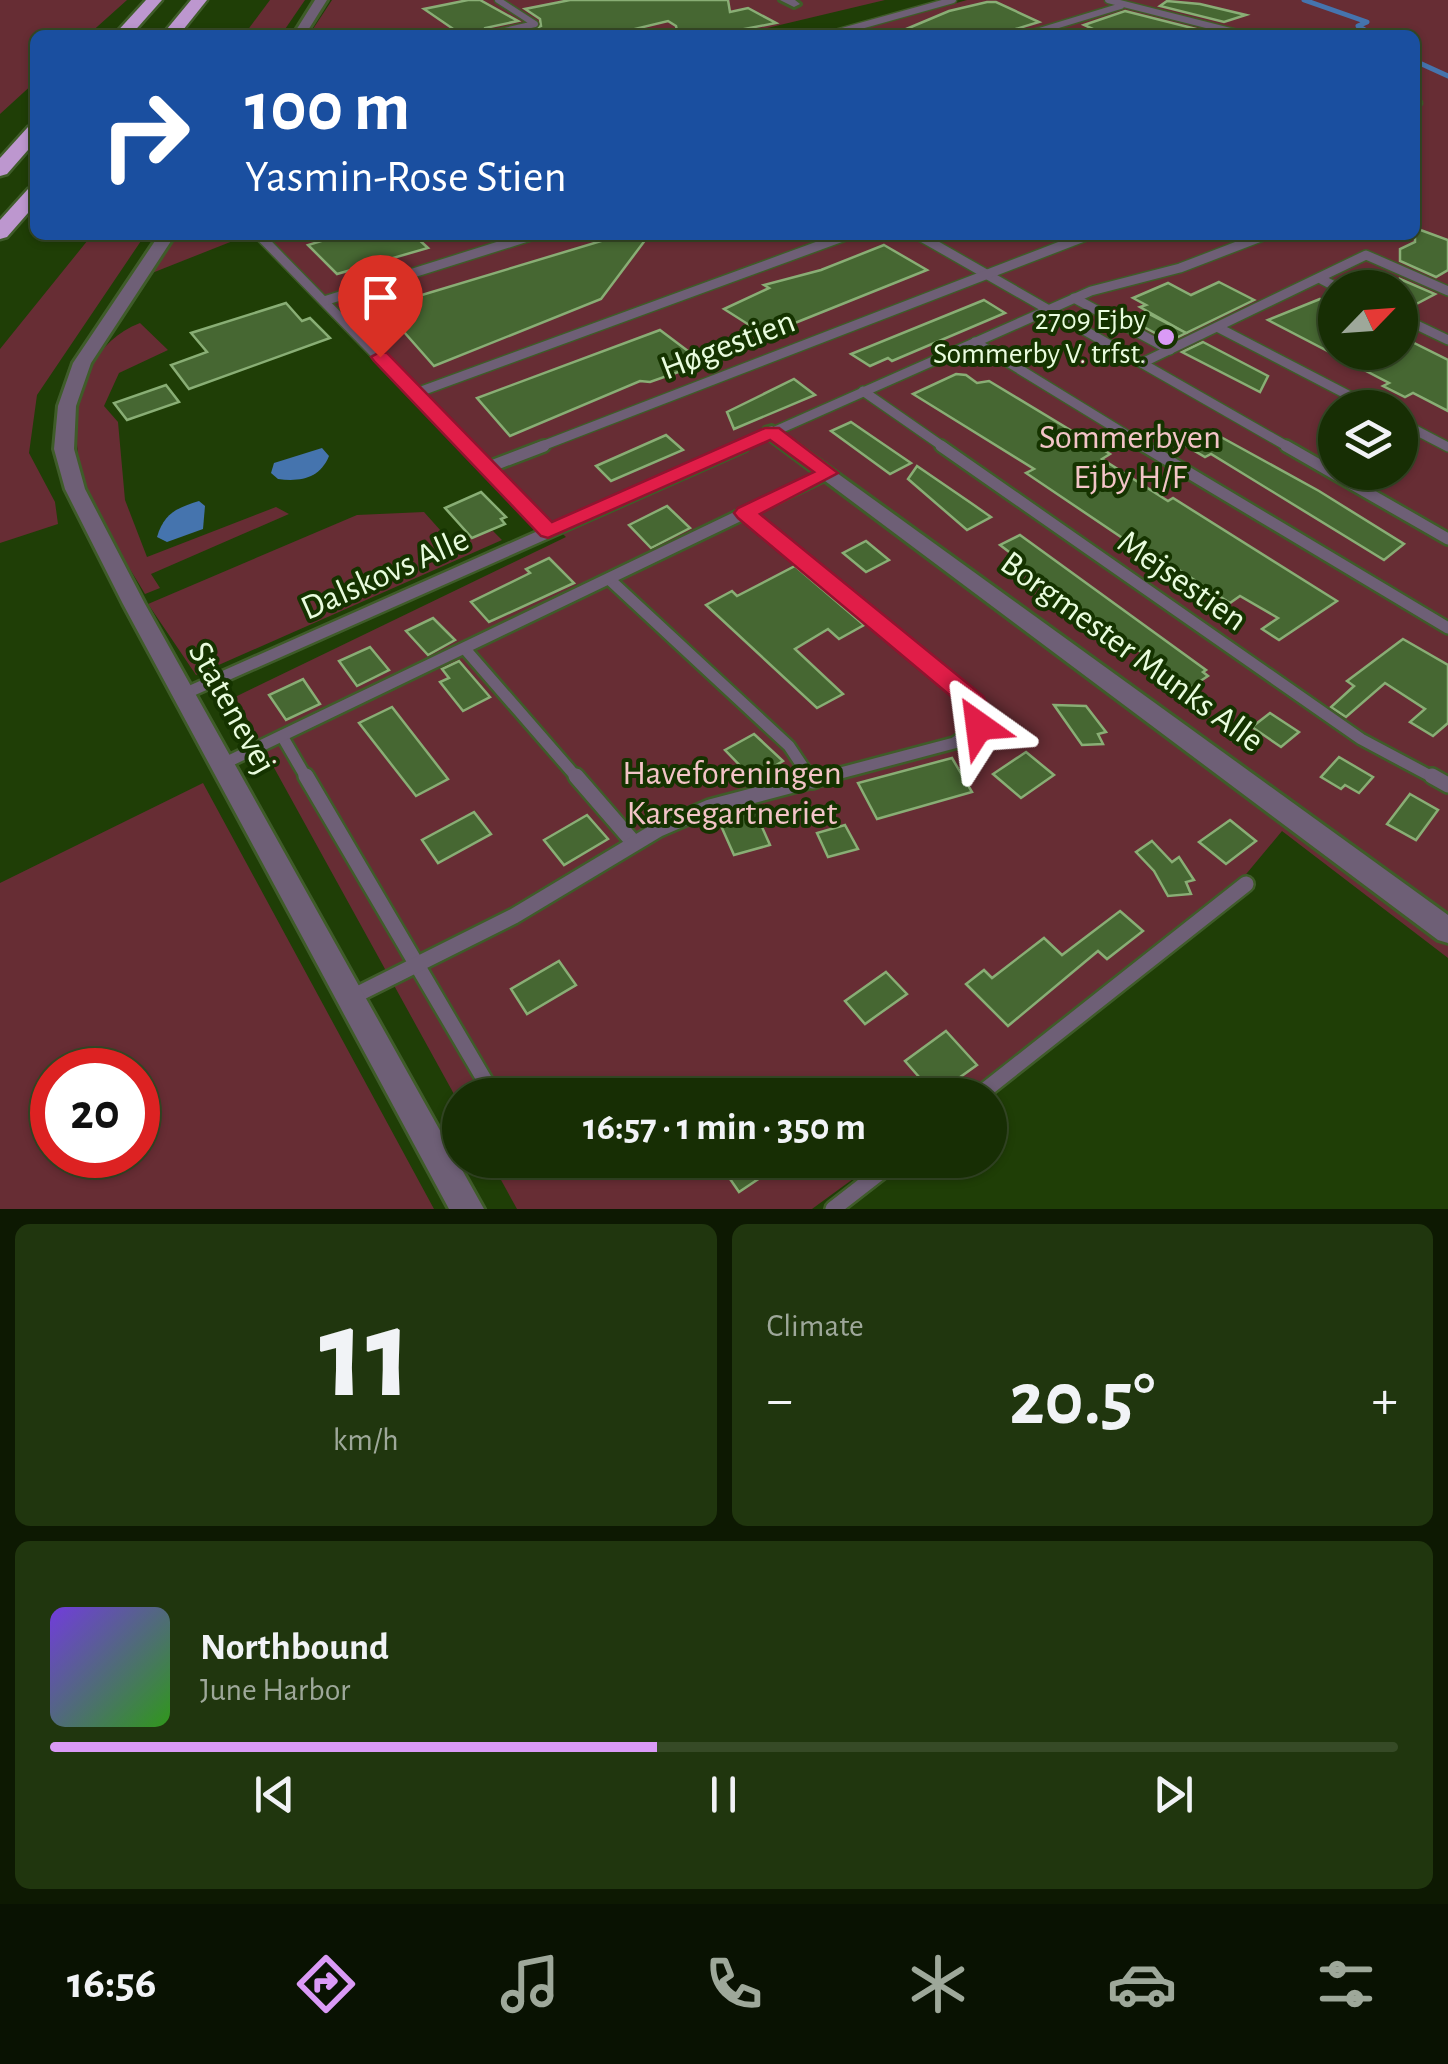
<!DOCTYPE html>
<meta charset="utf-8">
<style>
body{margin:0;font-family:"Alegreya Sans",sans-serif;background:#20360e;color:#f1f3f6;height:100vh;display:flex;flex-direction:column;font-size:38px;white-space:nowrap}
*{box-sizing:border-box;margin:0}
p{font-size:32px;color:#9ea89a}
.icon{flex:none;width:55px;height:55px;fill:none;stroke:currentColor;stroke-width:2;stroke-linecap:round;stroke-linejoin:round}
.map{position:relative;height:1209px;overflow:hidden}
.sheet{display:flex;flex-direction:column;gap:15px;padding:15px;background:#0d1902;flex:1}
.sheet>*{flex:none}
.hud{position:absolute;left:30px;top:30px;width:1390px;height:210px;border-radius:15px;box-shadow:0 2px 8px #0004,0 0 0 2px #364a26;background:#1a4fa0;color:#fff;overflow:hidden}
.needle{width:65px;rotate:65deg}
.fabs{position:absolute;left:1318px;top:270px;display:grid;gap:20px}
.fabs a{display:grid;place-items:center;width:100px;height:100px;border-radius:50%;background:#172e04;box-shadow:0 2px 8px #0004,0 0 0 2px #364a26;font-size:50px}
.speed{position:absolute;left:30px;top:1048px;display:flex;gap:20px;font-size:50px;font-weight:700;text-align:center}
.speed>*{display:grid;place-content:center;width:130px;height:130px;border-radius:50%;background:#172e04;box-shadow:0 2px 8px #0004,0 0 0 2px #364a26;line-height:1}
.speed .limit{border:15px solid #d22;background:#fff;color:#111}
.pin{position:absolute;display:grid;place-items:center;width:85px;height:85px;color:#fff;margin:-102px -42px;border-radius:50% 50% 50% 0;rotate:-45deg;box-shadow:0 0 10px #0007}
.pin .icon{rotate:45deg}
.me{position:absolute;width:110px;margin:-55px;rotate:329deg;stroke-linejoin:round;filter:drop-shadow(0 0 8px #0008)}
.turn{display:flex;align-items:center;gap:35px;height:210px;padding:0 50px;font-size:45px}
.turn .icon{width:130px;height:130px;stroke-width:2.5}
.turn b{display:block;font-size:70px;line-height:85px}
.big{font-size:75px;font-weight:700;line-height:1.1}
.sheet .tile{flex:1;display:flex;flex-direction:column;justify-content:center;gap:15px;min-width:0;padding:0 35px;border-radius:15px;background:#20360e}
.sheet .dial{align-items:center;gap:0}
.dial b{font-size:130px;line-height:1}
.song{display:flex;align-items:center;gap:30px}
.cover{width:120px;height:120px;border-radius:15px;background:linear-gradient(135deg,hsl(260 70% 55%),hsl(110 70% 35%))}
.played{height:10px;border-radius:5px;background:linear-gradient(90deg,#da9af6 45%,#364a26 45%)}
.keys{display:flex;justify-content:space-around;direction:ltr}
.heat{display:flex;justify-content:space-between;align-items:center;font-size:55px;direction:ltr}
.sheet .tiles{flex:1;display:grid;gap:15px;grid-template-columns:1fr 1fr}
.tile:last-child{grid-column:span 2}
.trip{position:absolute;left:442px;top:1078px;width:565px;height:100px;border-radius:50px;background:#172e04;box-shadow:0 2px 8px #0004,0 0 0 2px #364a26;font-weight:700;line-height:100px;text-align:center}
.menu{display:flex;height:160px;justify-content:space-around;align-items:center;background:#091202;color:#9ea89a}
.menu .icon{width:70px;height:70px}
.menu .active{color:#da9af6}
.menu b{font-size:45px;color:#f1f3f6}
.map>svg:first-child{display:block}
.green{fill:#672d34;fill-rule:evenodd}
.water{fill:#4574ae}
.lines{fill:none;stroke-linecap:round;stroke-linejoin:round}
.stream{stroke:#4574ae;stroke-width:5}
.building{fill:#466732;stroke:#89ae75;stroke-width:2.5}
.service-far3-casing{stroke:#3f5c29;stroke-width:9}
.service-far2-casing{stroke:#3f5c29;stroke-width:12}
.service-far1-casing{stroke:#3f5c29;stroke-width:16}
.service-casing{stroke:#3f5c29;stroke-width:20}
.minor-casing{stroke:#3f5c29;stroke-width:6}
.motorway-casing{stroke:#3f5c29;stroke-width:5}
.service-far3{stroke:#6e5f76;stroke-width:6}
.service-far2{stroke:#6e5f76;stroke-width:9}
.service-far1{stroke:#6e5f76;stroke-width:11}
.service{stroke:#6e5f76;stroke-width:15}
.minor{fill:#6e5f76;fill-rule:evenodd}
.motorway{fill:#bd97cf;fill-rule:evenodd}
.route{fill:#e11d48;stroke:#92132f;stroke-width:2.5}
.poi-dot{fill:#da9af6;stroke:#153300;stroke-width:4}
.labels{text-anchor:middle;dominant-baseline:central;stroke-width:8;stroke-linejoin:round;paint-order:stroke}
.far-poi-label{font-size:30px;fill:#e9fcde;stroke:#153300;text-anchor:end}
.street-label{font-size:35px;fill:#e9fcde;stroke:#153300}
.park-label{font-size:35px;fill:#f3c4c7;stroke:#153300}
</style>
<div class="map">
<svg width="1448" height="1209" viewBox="0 0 1448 1209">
<rect width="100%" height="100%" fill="#1f3e06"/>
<!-- green -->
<g class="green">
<polygon points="0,0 127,0 88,35 35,35 35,82 0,114"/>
<polygon points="270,0 305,0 281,35 244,35"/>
<polygon points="332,0 885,0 738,35 309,35"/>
<path d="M967,0H1448V958L1282,831L1212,915L967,1095H460V1105L235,697L566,537L254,235H1415V35H842ZM1335,288H1400V352H1335ZM1335,408H1400V472H1335Z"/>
<polygon points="92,235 145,235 37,395 29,453 55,502 58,524 0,543 0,349"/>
<polygon points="176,235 248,235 152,273"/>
<path d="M140,323L168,350L119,373L104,406L118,422L125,500L147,557L276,507L289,514L151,574L160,588L145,594C126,561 100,526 87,491C65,431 75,348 140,323Z"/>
<polygon points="424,512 449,540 493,531 502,540 196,675 148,604 357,515"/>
<path d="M203,783L434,1209H0V883ZM52,1070H138V1155H52Z"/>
<polygon points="490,1160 879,1160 812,1209 517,1209"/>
</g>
<!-- water -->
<g class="water">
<path d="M322,448L329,456C320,478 301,482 278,479L271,473L274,463Z"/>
<path d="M199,501L205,506L203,529L167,542L157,537C164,513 177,508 199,501Z"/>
</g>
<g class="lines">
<!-- stream -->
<g class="stream">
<polyline points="1304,0 1367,22 1358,26 1373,35"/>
<polyline points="1415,61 1448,76"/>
</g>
</g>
<!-- building -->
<g class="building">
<polygon points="468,0 480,0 518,21 485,28 480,35 462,35 424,9"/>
<polygon points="570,0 728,0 730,12 748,8 776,23 713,35 678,35 676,26 668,21 610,35 518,35 541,26 540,19 525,9"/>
<polygon points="1167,1 1200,4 1246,15 1224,22 1160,6"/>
<polygon points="987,2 996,2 1039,22 996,35 892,35 949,11"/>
<polygon points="1125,11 1200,30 1186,35 1106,35 1084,25"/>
<polygon points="1415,228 1448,240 1448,270 1436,277 1400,261 1400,249 1415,242"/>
<polygon points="341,235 414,235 428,248 337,274 308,245"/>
<polygon points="621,235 649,235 601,299 434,366 382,307"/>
<polygon points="884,245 927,270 765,335 724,309 769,288 764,285 821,270"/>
<polygon points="1400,279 1435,294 1405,310 1400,309"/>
<polygon points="1219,282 1254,300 1186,333 1140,307 1146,305 1133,298 1168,283 1191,295"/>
<polygon points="1320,299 1335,307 1335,352 1400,352 1400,336 1448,360 1448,411 1413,393 1405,397 1383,386 1389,383 1268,320"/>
<polygon points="984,300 1005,313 892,361 888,358 870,366 851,354"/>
<polygon points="286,303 302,321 310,318 330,338 189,389 171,365 207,352 191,333"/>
<polygon points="1149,314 1186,333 1170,341 1142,326"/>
<polygon points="660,330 704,363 650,382 640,381 510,436 477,398"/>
<polygon points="1203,342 1268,376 1260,392 1182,352"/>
<polygon points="956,374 966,375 977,383 989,381 1110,454 1102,459 1168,501 1173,498 1337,601 1279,640 1262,629 1278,618 1240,596 1230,603 1128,537 1124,539 1026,473 1034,469 913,394"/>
<polygon points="794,379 815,395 734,429 727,412"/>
<polygon points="166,385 179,402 127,420 114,403"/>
<polygon points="851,422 911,463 890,474 831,431"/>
<polygon points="1210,431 1319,491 1404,544 1384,560 1211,454 1205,457 1183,444"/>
<polygon points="666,435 683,450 611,481 596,466"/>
<polygon points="917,466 971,503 991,517 967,530 908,479"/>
<polygon points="481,492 506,517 501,519 505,524 472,538 445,508"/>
<polygon points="667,506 690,528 651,548 629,525"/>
<polygon points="1020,535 1206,670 1203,672 1208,676 1190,688 1092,616 1088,618 1008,557 1013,555 1000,545"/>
<polygon points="866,541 889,560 866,572 843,553"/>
<polygon points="549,558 574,583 489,622 471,602 530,573 526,569"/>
<polygon points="795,566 864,625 839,639 828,629 795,649 843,694 817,708 706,605 732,591 737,596"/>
<polygon points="433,618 455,640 428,655 406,631"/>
<polygon points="1403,639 1448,665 1448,723 1433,736 1410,722 1425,709 1385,683 1346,717 1331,707 1354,686 1347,681"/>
<polygon points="370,647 389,670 357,686 339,661"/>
<polygon points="459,661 490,697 463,711 440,682 449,678 442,669"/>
<polygon points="303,679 320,704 286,720 269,695"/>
<polygon points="1054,705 1086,706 1106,732 1098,734 1103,744 1082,745"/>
<polygon points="392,707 448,779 416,796 359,723"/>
<polygon points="1270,713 1299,732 1281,747 1252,727"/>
<polygon points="754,734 783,761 753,779 725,750"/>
<polygon points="1026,752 1054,775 1021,798 993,774"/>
<polygon points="1339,757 1373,777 1359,793 1345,785 1341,789 1321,777"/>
<polygon points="952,758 972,792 877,819 858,783"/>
<polygon points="1410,794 1438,810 1416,840 1387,824"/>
<polygon points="754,809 770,845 734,855 718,819"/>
<polygon points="474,812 491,834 438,863 422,840"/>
<polygon points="587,815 608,839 564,865 544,840"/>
<polygon points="1230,820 1256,841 1226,864 1199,842"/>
<polygon points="845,825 858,849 828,857 817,833"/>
<polygon points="1152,841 1172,862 1179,857 1194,880 1186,882 1191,894 1168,896 1154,871 1136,852"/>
<polygon points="1120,911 1143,931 1107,959 1098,951 1008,1026 966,984 984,970 992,978 1044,938 1062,955"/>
<polygon points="559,961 576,985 527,1014 511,989"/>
<polygon points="886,972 907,994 865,1024 845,1001"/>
<polygon points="946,1031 977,1065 935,1095 905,1061"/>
<polygon points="717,1160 787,1160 739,1192"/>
</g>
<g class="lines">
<!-- service-far3 casing -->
<g class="service-far3-casing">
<g id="service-far3">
<polyline points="1108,0 1246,35"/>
<polyline points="487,35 535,24 498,0"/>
<polyline points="828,35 953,0"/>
<polyline points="1026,35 1121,6"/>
<polyline points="1415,105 1419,103"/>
</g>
</g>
<!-- service-far2 casing -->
<g class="service-far2-casing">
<g id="service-far2">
<polyline points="259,235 467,448"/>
<polyline points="918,235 1290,448"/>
<polyline points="1321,279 1338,288"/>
<polyline points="1074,298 1170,350"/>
<polyline points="324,301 534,235"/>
<polyline points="1400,317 1448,340"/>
<polyline points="1219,328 1373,408"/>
<polyline points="975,342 1148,448"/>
<polyline points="1142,363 1366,255 1448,291"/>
<polyline points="863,391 945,448"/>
<polyline points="416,393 848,235"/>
<polyline points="1400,422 1448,447"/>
<polyline points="537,448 1089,235"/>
<polyline points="737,448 1091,291 1180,268 1266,235"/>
</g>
</g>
<!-- service-far1 casing -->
<g class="service-far1-casing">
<g id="service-far1">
<polyline points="465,446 548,531"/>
<polyline points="941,446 1361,739 1436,779"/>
<polyline points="1144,446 1448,628"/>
<polyline points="1286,446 1448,539"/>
<polyline points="489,467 544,446"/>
<polyline points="745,513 974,702 980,712 979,726 954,743 818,779"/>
<polyline points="609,579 789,746 811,779"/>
<polyline points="465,649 578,779"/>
<polyline points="184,694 743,446"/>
<polyline points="282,736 307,779"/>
<polyline points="223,764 828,473"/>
</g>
</g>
<!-- service casing -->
<g class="service-casing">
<g id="service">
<polyline points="306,776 491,1091"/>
<polyline points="576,776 634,843"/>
<polyline points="810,776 813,781"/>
<polyline points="1432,776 1448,785"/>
<polyline points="352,997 514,916 659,829 710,807 827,776"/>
<polyline points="979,1095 1246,884"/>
<polyline points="833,1209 896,1160"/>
</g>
</g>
<!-- minor casing -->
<g class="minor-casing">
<g id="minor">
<polygon points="315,0 327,0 305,35 293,35"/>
<polygon points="780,0 795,0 800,4 794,7"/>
<polygon points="159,235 175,235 91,363 76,406 74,449 85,489 145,604 484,1209 449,1209 123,604 65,489 54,449 58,406 73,363"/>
<polygon points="772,426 1448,915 1448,943 1438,940 765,436 762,432 765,428"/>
</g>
</g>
<!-- motorway casing -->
<g class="motorway-casing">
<g id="motorway">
<polygon points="146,0 162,0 131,35 114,35"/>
<polygon points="191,0 207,0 179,35 162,35"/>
<polygon points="35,125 35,142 7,174 0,176 0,158 28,127"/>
<polygon points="35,187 35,205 7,237 0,239 0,220 28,189"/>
</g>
</g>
<!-- service-far3 -->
<use href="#service-far3" class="service-far3"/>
<!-- service-far2 -->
<use href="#service-far2" class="service-far2"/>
<!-- service-far1 -->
<use href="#service-far1" class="service-far1"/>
<!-- service -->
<use href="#service" class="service"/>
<!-- minor -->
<use href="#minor" class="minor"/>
<!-- motorway -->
<use href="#motorway" class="motorway"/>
</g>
<!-- route -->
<polygon class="route" points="380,352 387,353 552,522 765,428 779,428 838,473 760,514 983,696 992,712 988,732 970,732 965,708 738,518 734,513 738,508 814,472 770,440 548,538 541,536 374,361 371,357"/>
<!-- markers -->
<circle class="poi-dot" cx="1166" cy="337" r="10"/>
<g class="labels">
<!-- far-poi labels -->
<g class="far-poi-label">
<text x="1146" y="320">2709 Ejby<tspan x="1146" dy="34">Sommerby V. trfst.</tspan></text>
</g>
<!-- street labels -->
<g class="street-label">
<text transform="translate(728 345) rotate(-21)">Høgestien</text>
<text transform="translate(385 574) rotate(-24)">Dalskovs Alle</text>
<text transform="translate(1182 581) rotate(35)">Mejsestien</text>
<text transform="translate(1132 652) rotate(36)">Borgmester Munks Alle</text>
<text transform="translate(232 708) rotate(61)">Statenevej</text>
</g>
<!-- park labels -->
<g class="park-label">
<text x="1130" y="437">Sommerbyen<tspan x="1130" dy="40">Ejby H/F</tspan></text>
<text x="732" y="773">Haveforeningen<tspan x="732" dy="40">Karsegartneriet</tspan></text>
</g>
</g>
</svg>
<div class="fabs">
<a><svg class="needle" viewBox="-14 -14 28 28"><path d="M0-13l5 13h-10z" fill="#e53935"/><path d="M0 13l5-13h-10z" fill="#9ea89a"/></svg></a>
<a><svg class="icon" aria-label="layers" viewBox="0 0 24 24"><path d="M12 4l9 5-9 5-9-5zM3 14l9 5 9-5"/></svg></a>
</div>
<div class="speed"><div class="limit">20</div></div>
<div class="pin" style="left:380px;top:357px;background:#d93025"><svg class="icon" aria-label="arrive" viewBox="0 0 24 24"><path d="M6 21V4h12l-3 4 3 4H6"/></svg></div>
<svg class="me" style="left:979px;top:726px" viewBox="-20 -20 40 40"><path d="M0-17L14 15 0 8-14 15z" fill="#e11d48" stroke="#fff" stroke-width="4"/></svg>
<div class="trip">16:57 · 1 min · 350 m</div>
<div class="hud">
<div class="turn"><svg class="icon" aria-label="right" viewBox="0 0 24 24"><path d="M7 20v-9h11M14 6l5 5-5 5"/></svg><div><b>100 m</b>Yasmin-Rose Stien</div></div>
</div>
</div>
<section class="sheet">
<div class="tiles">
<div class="tile dial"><b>11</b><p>km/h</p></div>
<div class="tile"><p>Climate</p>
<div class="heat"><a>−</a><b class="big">20.5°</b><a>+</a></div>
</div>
<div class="tile">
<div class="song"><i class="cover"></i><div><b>Northbound</b><p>June Harbor</p></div></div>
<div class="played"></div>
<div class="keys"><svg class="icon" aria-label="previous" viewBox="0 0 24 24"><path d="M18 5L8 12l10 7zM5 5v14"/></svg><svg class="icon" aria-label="pause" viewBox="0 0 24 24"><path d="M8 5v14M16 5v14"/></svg><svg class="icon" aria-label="next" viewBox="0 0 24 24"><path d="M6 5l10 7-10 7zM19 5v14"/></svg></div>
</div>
</div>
</section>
<nav class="menu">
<b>16:56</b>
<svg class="icon active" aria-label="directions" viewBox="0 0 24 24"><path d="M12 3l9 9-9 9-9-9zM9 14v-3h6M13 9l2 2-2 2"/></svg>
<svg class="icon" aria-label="music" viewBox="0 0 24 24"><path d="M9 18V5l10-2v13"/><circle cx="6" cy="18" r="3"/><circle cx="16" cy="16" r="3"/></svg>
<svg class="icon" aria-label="phone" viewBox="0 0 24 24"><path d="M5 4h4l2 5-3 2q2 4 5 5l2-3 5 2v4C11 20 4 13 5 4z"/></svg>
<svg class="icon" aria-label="climate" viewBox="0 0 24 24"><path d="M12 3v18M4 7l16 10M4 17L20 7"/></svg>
<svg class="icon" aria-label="car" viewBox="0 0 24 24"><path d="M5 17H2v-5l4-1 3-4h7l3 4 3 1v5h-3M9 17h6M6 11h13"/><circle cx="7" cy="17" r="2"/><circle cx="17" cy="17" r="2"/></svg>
<svg class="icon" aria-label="filters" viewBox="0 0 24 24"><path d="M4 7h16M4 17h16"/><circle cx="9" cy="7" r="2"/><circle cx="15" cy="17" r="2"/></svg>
</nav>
